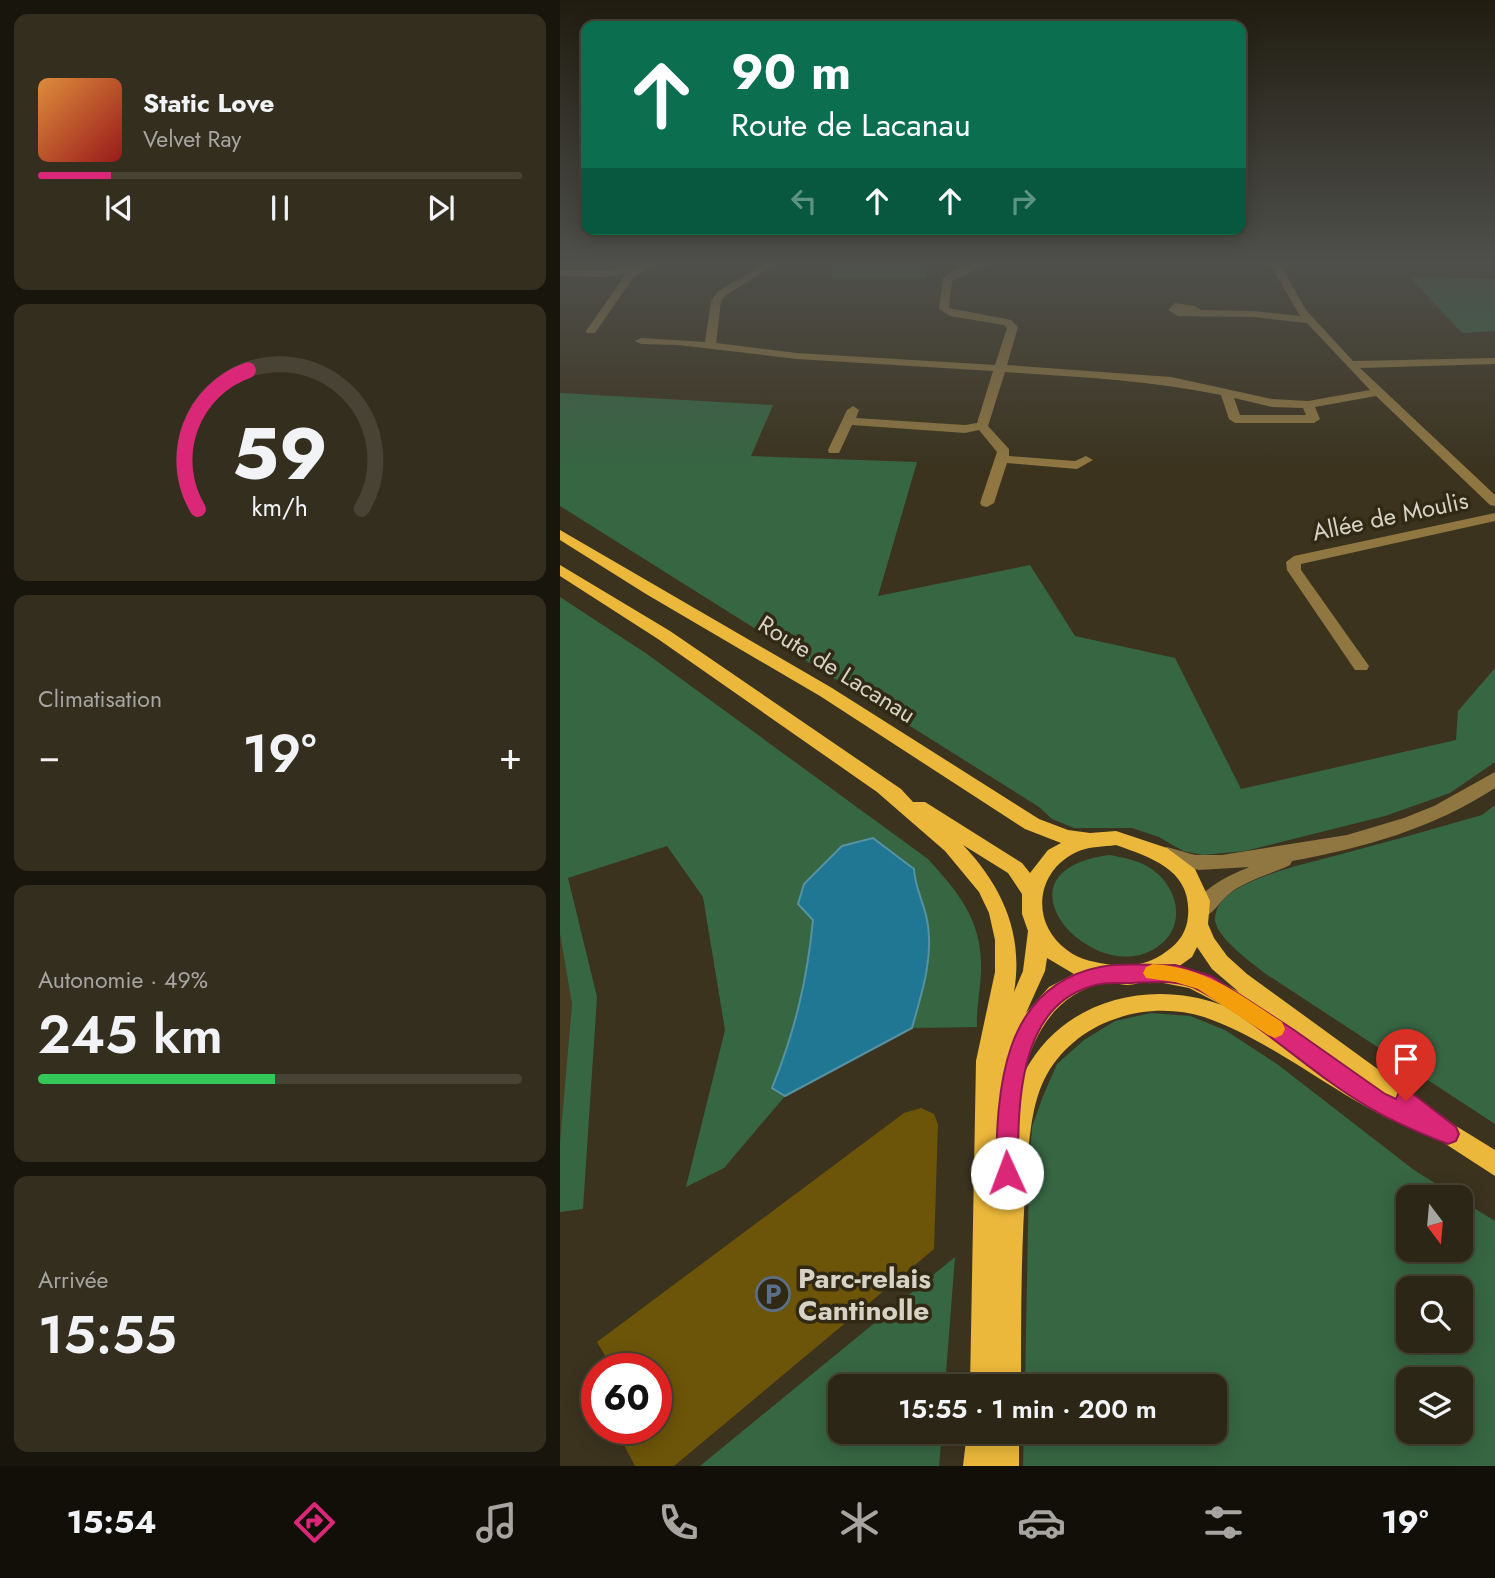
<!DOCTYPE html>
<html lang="fr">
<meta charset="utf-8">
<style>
body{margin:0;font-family:Jost,sans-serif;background:#342e1f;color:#f1f3f6;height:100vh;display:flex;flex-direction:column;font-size:26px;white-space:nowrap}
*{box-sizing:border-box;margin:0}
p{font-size:23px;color:#a6a5a1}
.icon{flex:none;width:38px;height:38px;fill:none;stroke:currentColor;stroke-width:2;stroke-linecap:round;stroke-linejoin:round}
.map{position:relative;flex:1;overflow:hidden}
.drawer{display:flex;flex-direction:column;gap:14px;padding:14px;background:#18150c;width:560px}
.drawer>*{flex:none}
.top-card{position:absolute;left:21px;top:21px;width:665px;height:214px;border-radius:14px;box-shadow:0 4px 18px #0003,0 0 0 2px #484335;background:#0b6e4f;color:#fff;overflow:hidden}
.needle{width:46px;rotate:164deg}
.fabs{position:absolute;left:836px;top:1185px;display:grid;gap:14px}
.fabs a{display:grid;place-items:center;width:77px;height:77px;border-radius:14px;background:#2c2616;box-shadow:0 4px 18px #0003,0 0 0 2px #484335;font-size:35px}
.speed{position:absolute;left:21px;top:1353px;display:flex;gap:14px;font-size:35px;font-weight:700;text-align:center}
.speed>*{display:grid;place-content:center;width:91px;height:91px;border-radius:50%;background:#2c2616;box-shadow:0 4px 18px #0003,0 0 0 2px #484335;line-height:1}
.speed .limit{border:10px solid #d22;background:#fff;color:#111}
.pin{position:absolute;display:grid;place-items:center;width:60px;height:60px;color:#fff;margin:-72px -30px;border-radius:50% 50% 50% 0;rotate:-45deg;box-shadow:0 0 7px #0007}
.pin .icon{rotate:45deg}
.me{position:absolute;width:77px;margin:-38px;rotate:358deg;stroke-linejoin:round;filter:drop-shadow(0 0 5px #0008)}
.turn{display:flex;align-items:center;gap:24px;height:147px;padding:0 35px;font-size:32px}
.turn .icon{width:91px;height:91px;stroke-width:2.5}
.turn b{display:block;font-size:49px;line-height:60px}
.lanes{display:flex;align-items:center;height:66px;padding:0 35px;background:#0003;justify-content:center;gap:35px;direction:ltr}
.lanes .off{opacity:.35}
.big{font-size:52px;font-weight:600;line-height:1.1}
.drawer .tile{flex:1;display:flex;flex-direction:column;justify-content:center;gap:10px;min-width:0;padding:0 24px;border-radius:14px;background:#342e1f}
.drawer .dial{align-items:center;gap:0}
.dial svg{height:182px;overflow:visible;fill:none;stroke:#484335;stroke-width:7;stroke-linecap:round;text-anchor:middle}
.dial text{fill:#f1f3f6;stroke:none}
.song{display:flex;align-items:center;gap:21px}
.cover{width:84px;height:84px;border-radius:10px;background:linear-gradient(135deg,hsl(30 70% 55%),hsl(0 70% 35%))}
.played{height:7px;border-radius:4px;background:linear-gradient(90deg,#db2777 15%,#484335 15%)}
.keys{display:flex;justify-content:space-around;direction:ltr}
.heat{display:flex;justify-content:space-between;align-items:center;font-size:38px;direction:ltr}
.charge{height:10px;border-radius:5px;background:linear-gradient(90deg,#34c759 49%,#484335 0)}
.trip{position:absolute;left:268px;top:1374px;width:399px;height:70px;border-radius:14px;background:#2c2616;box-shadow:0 4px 18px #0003,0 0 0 2px #484335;font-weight:600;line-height:70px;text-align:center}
.dock{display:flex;height:112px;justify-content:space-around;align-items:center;background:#120f09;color:#a6a5a1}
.dock .icon{width:49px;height:49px}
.dock .active{color:#db2777}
.dock b{font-size:32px;color:#f1f3f6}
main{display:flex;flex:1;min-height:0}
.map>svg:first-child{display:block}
.built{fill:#483d21}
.green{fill:#376643;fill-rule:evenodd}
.water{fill:#207794;stroke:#5792a3;stroke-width:2}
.building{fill:#6c5509}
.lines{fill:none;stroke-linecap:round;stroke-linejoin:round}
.minor{fill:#907742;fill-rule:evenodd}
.major{fill:#ebb83b;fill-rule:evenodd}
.route{fill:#db2777;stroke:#8e194d;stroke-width:2}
.slow{fill:#f59e0b}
.labels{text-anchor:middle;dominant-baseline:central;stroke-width:7;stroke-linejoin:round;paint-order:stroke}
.street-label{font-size:24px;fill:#d6d2c5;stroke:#312914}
.near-poi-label{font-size:28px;font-weight:bold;fill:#d6d2c5;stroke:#312914;text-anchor:start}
</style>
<main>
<section class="drawer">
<div class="tile">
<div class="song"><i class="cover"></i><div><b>Static Love</b><p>Velvet Ray</p></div></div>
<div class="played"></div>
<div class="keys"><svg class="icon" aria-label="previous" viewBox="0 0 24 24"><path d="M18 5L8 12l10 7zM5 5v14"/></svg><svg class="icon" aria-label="pause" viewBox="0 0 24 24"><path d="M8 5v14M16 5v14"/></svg><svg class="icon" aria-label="next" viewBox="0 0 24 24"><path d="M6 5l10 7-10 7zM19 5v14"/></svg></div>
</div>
<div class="tile dial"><svg viewBox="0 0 100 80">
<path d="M14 69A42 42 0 1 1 86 69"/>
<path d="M14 69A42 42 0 0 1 36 8" stroke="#db2777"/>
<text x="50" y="56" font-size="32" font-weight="700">59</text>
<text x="50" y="72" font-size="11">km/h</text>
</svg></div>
<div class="tile"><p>Climatisation</p>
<div class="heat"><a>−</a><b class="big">19°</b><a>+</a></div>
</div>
<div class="tile"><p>Autonomie · 49%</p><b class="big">245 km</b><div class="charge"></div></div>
<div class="tile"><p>Arrivée</p><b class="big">15:55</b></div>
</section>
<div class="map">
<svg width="935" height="1466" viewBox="0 0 935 1466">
<rect width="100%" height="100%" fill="#3b331e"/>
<!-- built -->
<polygon class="built" points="0,934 12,1004 0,1142"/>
<!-- green -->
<g class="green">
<polygon points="273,264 367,264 366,278 271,278"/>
<polygon points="850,277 935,279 935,331 902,333"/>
<polygon points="0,393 213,405 191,456 357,462 318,596 470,565 515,636 615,658 681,789 896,740 898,711 935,668 935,762 890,793 825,816 685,851 643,855 623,851 599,837 572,828 514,828 492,819 479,807 0,506"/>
<path d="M0,597L87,654L368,859C396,890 420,917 421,962C422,983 416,1005 417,1027L352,1028C361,995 373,961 368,926C366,906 355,890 354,869L238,903L253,920C247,979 234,1032 213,1087L225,1096L164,1168L126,1187L165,1030L143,897L107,846L8,878L37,997L23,1209L0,1212V1142L12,1004L0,934Z"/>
<path d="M935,805V1124L703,972C690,961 654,936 655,918C656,906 663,898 672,892C702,873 744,864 778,855C826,842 874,829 922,815Z"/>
<path d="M550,855C564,858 578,860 590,868C617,885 627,923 601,944C540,996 421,871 550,855Z"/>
<path d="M591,1013L630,1016L665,1030L717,1064L854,1170L897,1197H849V1250H901V1200L935,1221V1466H463L464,1432H654V1386H465L469,1174L472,1127L483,1096L497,1064L524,1040L555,1021ZM849,1288H901V1340H849ZM849,1379H901V1432H849Z"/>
<polygon points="395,1257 385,1386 280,1386 280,1432 382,1432 379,1466 140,1466"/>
</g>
<!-- water -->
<path class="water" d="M313,838L354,869C355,890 366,906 368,926C373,961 361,995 352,1028L225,1096L212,1088C235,1031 247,981 253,920L238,904L244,884L282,846Z"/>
<!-- building -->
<polygon class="building" points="361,1108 374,1114 378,1124 374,1249 114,1466 75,1466 55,1428 96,1428 96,1368 52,1368 37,1342 344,1113"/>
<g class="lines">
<!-- minor -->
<g class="minor">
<polygon points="81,264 93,264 73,278 35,333 27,333 26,331 66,274 44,277 0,276 0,270 44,271"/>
<path d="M204,264H216L166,295L161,301L156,343L237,353L435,365L447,328L444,325L390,316L379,309L383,278C396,267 412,264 428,264L392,281L389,308L451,320L458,327L447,365L611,377L712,399L748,401L810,390L747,323L693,317L618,316L608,310L615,303L635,306L641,310L693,311L740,316L710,264H720L746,310L793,361L935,358V364L800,368L935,495V506L930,505L816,396L755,407L760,419L754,423H675L669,419L661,395C589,380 518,377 445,372L428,426L449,449V456L515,461L526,456L533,460L517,469L447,463L434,503L427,507L422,506L420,503L437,452L419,430L405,433L292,425L279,453H269L268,450L287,410L293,406L299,410L296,418L405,425L417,423L433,371L237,359L118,345L81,344L75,341L81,338L145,342L151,301L158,291ZM674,398L712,407L743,408L746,415H680Z"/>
<polygon points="935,513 935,521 741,564 741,570 809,666 807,670 795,670 727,570 726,562 734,556"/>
<path d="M935,772V788C874,828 804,848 732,861L730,865C711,874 685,881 669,894C657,903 651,922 634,916L631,910C643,887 666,877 689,867L639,870L600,860L597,855L600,850L607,847L635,855H662L787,835L844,818L874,806Z"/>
</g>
<!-- major -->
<g class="major">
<path d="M0,530L272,688L479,819L508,830L530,833L556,831L607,848L635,869L650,901L648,924L654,938L667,956L687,974L896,1126L935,1150V1176L864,1130L859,1132C783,1103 721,1044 644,1017C616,1008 582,1009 555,1019C525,1029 498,1051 484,1080C470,1109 469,1147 466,1179C461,1248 461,1317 461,1386H410L416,1061L435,972V940L429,913L419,892L385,851L317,792L98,639L0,576V565L110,631L341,789L353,802H365L462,863L470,873L488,850L501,843L465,829L260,696L86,594L0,540ZM403,845L448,873L462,894V914L468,931L463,971L454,992C464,934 442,886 403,845ZM556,845C592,858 632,870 628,916C627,931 619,943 607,951C590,964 573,967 552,965C535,962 521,961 507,950C469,922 476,869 519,851C531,846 543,847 556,845ZM637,947L652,969L679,992L655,979L618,967L632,957ZM487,958L514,974L489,987L466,1013L485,971ZM588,980L629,988L662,1005C588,978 502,1000 464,1073C475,1030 499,991 546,983C553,982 560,985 567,985C574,985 582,982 588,980ZM735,1034L775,1064L733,1040ZM438,1185L441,1186L438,1206Z"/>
<polygon points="407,1432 459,1432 459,1466 403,1466"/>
</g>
</g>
<!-- sky -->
<linearGradient id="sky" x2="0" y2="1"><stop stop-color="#201c10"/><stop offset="0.56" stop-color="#4f504c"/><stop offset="1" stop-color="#4f504c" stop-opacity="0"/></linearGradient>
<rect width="935" height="469" fill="url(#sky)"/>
<!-- route -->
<path class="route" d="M615,965L651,976L734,1030L825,1094L836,1099L838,1094L846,1091L853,1094L896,1127L899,1134L896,1141L888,1144C862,1134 834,1122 810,1108C751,1074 700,1022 639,990C618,979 594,982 571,983C557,983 543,982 529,987C456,1010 458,1111 458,1173L455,1180L447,1184L439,1180L436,1173C437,1091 441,987 540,967C564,962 591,966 615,965Z"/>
<!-- slow -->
<path class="slow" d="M593,964C646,967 680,995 722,1022L725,1029L722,1035L715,1038L708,1035L638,989L615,982L586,978L583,973L586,967Z"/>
<!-- icons -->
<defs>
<g id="parking-ring" transform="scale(1.75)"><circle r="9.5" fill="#312914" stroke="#5c6f8a" stroke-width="1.5"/><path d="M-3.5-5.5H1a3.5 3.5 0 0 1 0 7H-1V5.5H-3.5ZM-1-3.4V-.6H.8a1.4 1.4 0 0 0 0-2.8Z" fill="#5c6f8a"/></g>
</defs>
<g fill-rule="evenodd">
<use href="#parking-ring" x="213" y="1294"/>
</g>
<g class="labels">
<!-- street labels -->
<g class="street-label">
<text transform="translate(830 516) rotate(-12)">Allée de Moulis</text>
<text transform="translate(277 669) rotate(32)">Route de Lacanau</text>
</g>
<!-- near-poi labels -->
<g class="near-poi-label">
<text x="238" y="1278">Parc-relais<tspan x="238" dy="32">Cantinolle</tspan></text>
</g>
</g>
</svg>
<div class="fabs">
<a><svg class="needle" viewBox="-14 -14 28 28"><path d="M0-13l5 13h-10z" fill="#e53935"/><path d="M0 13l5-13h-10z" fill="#a6a5a1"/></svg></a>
<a><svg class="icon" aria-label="search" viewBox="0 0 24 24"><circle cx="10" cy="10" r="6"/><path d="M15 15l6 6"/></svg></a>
<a><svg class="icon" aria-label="layers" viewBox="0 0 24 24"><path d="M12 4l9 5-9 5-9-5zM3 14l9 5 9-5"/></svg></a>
</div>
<div class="speed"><div class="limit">60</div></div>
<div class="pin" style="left:846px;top:1101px;background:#d93025"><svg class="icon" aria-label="arrive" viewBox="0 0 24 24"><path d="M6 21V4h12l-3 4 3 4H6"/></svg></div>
<svg class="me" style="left:447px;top:1173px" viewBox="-20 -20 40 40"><circle r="19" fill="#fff"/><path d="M0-13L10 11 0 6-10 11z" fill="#db2777"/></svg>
<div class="trip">15:55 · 1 min · 200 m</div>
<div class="top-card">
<div class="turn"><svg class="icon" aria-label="ahead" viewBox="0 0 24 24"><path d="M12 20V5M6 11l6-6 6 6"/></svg><div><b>90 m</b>Route de Lacanau</div></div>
<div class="lanes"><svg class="icon off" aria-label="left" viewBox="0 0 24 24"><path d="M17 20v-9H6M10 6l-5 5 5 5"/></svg><svg class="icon" aria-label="ahead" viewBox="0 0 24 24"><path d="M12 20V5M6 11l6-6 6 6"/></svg><svg class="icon" aria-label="ahead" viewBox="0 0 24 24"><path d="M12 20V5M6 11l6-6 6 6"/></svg><svg class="icon off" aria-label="right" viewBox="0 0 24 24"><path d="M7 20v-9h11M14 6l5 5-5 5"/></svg></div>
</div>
</div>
</main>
<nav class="dock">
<b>15:54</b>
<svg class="icon active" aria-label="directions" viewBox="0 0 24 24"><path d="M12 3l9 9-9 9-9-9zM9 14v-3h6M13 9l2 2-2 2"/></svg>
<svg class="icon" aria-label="music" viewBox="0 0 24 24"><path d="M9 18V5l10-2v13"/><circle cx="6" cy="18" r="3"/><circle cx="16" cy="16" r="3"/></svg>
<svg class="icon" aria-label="phone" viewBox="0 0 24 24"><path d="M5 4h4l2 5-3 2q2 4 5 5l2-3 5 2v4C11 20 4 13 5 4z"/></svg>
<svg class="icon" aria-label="climate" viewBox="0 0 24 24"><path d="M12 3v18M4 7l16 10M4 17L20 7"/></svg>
<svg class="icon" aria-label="car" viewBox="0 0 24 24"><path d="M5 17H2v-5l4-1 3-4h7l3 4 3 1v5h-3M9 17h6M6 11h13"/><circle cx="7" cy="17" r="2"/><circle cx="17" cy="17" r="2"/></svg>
<svg class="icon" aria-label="filters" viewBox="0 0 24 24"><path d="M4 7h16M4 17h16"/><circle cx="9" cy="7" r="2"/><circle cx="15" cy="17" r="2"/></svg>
<b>19°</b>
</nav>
